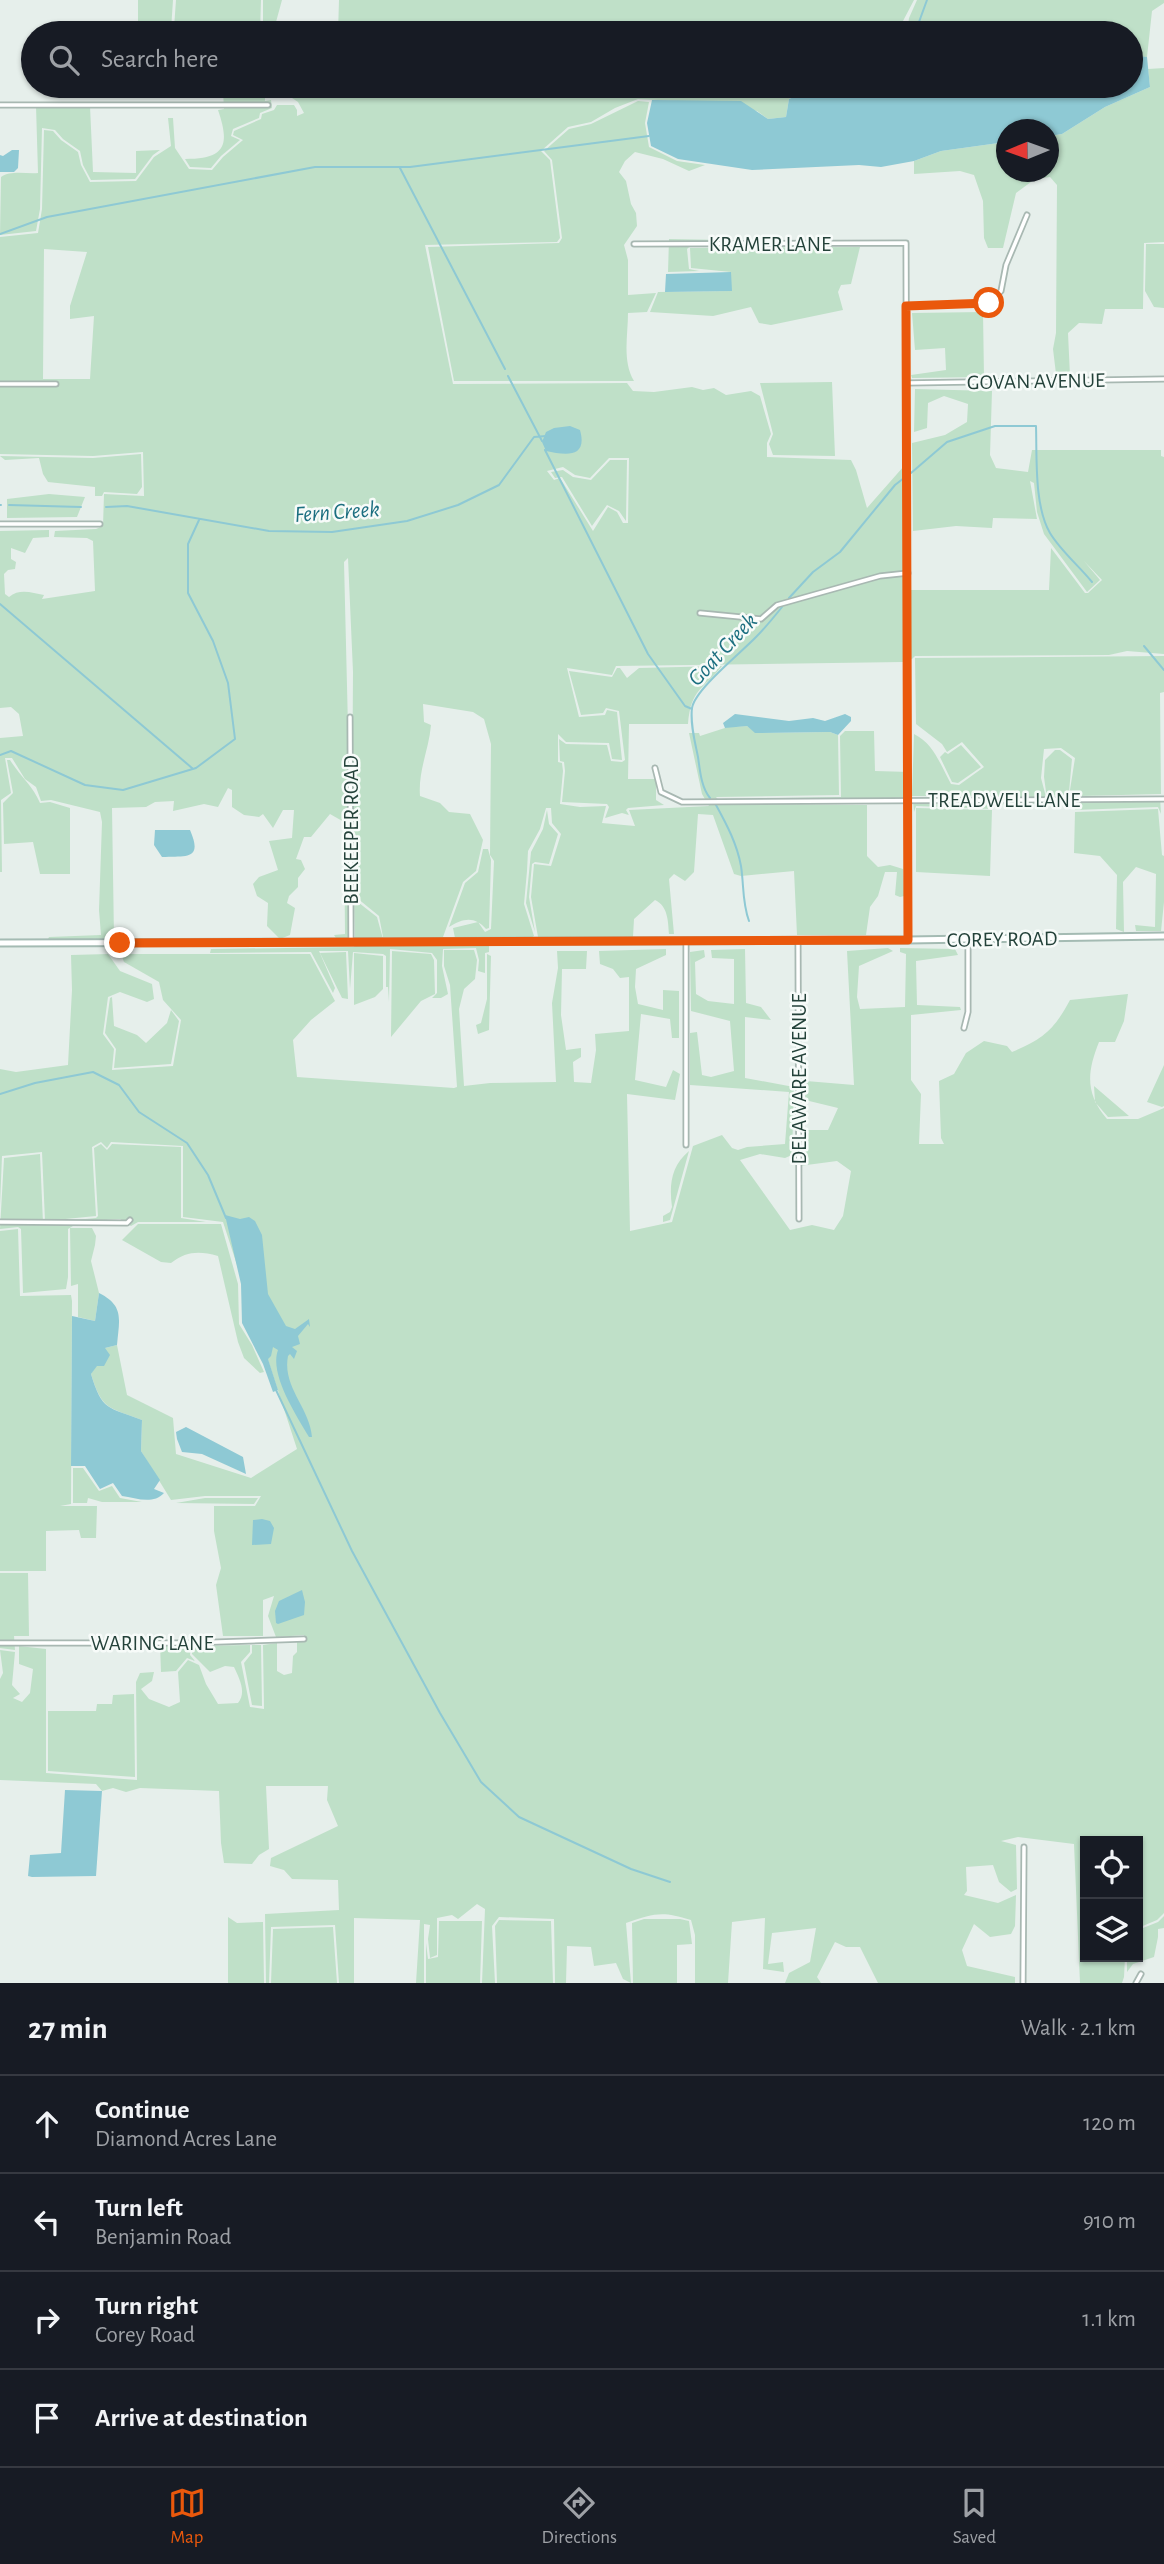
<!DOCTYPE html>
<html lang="en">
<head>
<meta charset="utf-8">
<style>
	:root { --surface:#171b24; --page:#242831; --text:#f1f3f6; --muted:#9ea1a6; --line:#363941; --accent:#ea580c }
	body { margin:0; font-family:"Alegreya Sans",sans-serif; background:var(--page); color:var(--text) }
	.controls { position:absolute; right:21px; bottom:21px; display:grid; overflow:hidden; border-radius:0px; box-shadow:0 2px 5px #0004 }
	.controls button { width:63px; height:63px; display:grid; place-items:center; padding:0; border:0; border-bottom:2px solid var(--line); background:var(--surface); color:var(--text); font:35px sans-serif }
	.compass { position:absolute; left:996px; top:119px; width:63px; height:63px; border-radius:50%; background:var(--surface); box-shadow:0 2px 5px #0004; rotate:269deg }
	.stop { position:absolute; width:21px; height:21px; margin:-16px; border:5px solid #ea580c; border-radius:50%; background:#fff }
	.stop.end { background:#ea580c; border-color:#fff; box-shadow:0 2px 7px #0008 }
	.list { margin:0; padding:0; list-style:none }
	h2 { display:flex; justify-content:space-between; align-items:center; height:91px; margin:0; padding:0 28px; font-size:30px }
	h2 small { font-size:23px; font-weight:400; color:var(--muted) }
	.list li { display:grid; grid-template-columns:46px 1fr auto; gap:21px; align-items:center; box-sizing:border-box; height:98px; padding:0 28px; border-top:2px solid var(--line) }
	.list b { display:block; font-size:26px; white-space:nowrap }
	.list p { margin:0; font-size:23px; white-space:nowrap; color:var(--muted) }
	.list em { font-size:23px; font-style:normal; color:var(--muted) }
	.icon { flex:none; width:38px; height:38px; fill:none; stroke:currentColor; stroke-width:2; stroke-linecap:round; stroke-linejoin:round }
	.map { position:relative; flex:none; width:1164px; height:1983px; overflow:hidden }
	.search { position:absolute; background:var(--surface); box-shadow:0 2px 5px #0004; left:21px; right:21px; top:21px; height:77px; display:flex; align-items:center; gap:18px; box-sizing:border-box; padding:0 24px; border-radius:38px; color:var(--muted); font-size:26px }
	.sheet { height:483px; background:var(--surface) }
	nav { display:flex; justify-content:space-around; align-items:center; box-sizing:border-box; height:98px; border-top:2px solid var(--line); background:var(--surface); font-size:19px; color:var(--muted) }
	nav a { display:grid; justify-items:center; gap:4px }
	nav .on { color:var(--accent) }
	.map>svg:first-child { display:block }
</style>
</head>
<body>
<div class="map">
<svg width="1164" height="1983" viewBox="0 0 1164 1983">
	<rect width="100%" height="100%" fill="#e6efeb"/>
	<path fill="#bfe0c8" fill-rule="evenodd" d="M138,0H173L171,30L138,28Z
		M176,0H261L260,33H184V29L174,28Z
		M263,0H282L273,33H263Z
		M339,0H914L903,21L901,33H338Z
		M917,0H1164V3L1152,11L1147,57L1131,56V33H907L909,18Z
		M1164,68V242L1144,243L1143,309H1105L1102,324L1079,323L1068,333L1070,376L1056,374L1053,349L1056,333L1057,185L1050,177L1035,179L1016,193L1003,248H988L984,238L983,201L974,175L960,171L914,174V161L941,151L1006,142V172H1048L1049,136L1062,134L1105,107L1150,87L1148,69Z
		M183,86H265V101L271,100L272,108L260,113L259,118L233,129L231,136L240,140L221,156L211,168L190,167L185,159C226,159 230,145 218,110L224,109L223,91L183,92Z
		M335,86H819L789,99L786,117L768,119L757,111L698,102L638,99L615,108L591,122L568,127L541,151L550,160L560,238L557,242L425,245L453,384L627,383L633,391L654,392L692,387L703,390L714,388L726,395L751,391L760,396L771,434L767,443V457L851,460L856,470L867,508L904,466L903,662L616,666L612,675L567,668L579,717L605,715L607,710L617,712L622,760L612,759L609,743L566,742L558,734V762L562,763L563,771L560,804L580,807L606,806L602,823L635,826L629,810L709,806L702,794L689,733H699L700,736L728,727L747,726L756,733L830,732L838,735L839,795L716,797L722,804L867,805V856L878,867L890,865L903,869L904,896L900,897L895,895L897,872H885L878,896L870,907L866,935H797L794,871L741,876L734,874L713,815L698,814L694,872L685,881L674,874L669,879L674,934H669C668,921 668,906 655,900L634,919L633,937L624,939L538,937L531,897L534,864L551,866L561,834L552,823L551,808H546L540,829L528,851L527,871L524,904L534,936L531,938H455L453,928L478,922L485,932L491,929L494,861L490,855L491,744L484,719L473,712L423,704L424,722L431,725C429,749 418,771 420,796L440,803L449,812L470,814L483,840L476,871L463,882L443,937H383L379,916L357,898L352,825L353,672L348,558L344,562L349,768V938H336L334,935L345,934L344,822L330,814L311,837H304L296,859L301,860L305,869L298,878V887L289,896L287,903L295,908L290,935L280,939L267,926L268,903L257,896L253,884L259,877L278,870L269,841L292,838L294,810H283L273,828L263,814L259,817L244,815L232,807V790L228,788L218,807L204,804L173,811L174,801L155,802L146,807L112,808L114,938L47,941L49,937L101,935L99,910L102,822L100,812L51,800L41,801L36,787L25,779L12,758H5L11,793L1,800L2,872H0V738L23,736L19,714L11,707L0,708V531L49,530V537L33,538L25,553L11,548V559L16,562L15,569L8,570L4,574L5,594L9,597C20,588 32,593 44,595L42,599L95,591L93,541L87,538L54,537L55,531L96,529L103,526L104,494L144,496L143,452L93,456L0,454V237L38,233L42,209L44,130L53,131L61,140L78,152L81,165L90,182L136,181L154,157L171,146L168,118H173L175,148L189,169L212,170L223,157L243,140L233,135L234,131L261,119L262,114L274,110L277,105H294L297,110V116L304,113L298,102L286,94L335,92ZM44,249L87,252L70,306V319L94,316L90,379H43ZM609,458H629L628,523H623L617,512L608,507L593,531L560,478L554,480L547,471L563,467L575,475L590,478Z
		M638,101L649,102L645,123L649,147L677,161L705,165L689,171L663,159L635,152L625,161L619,172L626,181L631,204L636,213L637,226L624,245L628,260V295L656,293L647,312L628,313C628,335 622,361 634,381H454L428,247L559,243L562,238L552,160L544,151L569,129L591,124Z
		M36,106H90L93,172L136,173V151L160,150L153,155L135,179L91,180L83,165L80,151L63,139L55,130L42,128L40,209L36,231L0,235L1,177C11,170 26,174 38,173Z
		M669,239L842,242V245L690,246L687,249L689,269L699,271L668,272Z
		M1146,244H1164V308L1154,307L1145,291Z
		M860,247L851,284L841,285L838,292L843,310L771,325L759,323L751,307L713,316L650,312L658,292L731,291V272L691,268L690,248Z
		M983,312L984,377L912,378L911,375L946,370L945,348L915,350L912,313Z
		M832,382L835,456L773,455L769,444L773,434L760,383Z
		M915,389L992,391L990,455L996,468L1028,472L1032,450H1161V456L1164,457V654L1127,651L1109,655L915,656L912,659H905L906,479L910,474L911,526L908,527L911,590H1049L1051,548L1085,593H1088L1102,580L1084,561L1100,580L1087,592L1044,534L1037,512L1034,483L1030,481L1037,519L993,518L992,528L956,526L913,531L912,443L945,435L967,422L968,404L944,396L928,403L927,428L914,432Z
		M141,454L142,487L137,494L104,492L102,496H95V487L48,482L43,474L39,458L5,460L0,456L93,458Z
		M610,460H627L626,521L619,511L607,505L592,526L562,477L555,478L551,472L563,470L573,477L591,480Z
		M49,494L85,497L77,517L7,518V499Z
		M1164,656V692L1160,693L1161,794L1081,796L1070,790L1075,758L1061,748L1044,749L1041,778L1046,797L912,796L914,734C934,744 940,764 951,784L959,785L984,767L962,742L947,752L942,744L916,724L915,658Z
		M722,666C703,690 691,688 688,724H629L628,779H656V800L664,805L628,808L626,810L629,815L622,813L605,818L609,807L607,804L562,802L565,771L564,762L560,761L559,739L566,744L607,745L611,761L622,762L625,760L619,711L606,708L603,713L581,715L569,671L612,677L617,668H620L627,678L639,668Z
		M845,731H874L875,771L910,772V796L913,799H1047L1044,777L1045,760L1055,750H1060L1072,759L1069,792L1081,798L1160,796L1161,814L1158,807L1075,810V802L994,805L993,809L916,806L914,812L913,801L722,802L720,799L841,797L840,736Z
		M961,745L981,767L958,783L952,782L940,757L945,752L948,754Z
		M7,760H10C20,776 33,786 40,803L50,802L70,808V874H40L33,842L4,844L3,803L13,793Z
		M916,808L992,810L990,876L916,872Z
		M1158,809L1162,855L1164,856V902L1161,931H1136L1135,925L1155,927L1156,874L1136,867L1123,882L1124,932L1116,929L1117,875L1100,856L1074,853L1075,812Z
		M547,810L549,824L558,834L549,864L535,862L532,864L529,897L535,932L526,903L531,852L543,829Z
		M483,849H488L491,860L489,928L486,929C475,916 463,918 449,927L465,883L478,872Z
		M354,899L377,917L383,939L355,940Z
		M489,944V952L485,953V973L478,971L479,960L476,948L443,949L442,966L448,994L441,998H432L437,993V960L432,953L390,949L389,1002L388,987H386V956L383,954L353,952L350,989L348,951H319L335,988L333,993L311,952L210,953L211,949L354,947L355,945Z
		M888,948L893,951L859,966L857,997L860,1009L905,1007L906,954L900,952V948L955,949L958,955L916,961L917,1005L960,1007L961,1010L911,1015V1080L921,1094L919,1144H944L941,1138L939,1081L954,1074L966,1053L984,1041L1007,1046L1012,1052C1043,1039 1054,1030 1070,1000L1128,994L1124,1021L1115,1042H1099C1087,1072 1085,1093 1107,1119H1138L1164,1108V1913L1157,1920L1138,1928V1841H1085V1957H1125L1124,1977L1122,1983H1080L1074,1844L1018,1837L1001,1841L1016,1845L1017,1889L1011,1892L999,1882L993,1865L966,1867L967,1891L964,1895L998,1903L1016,1895L1015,1926L1011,1934L990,1937L974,1924L962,1950L967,1966L1015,1977V1983H878L860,1947H846L835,1942L817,1977L821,1983H785L789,1973L810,1962L816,1928L772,1933L768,1964L783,1962L784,1972L763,1969L765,1918L732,1922L728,1983H695V1935L691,1920C662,1911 655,1913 626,1923L631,1983L623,1979L616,1963L594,1966L591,1947L567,1946L566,1983H555L554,1919L499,1917L492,1926L495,1983H482L485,1909L477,1904L458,1919L452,1915L437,1918V1955L430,1958L428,1939L430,1925L424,1924V1983H416L420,1920L354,1918V1983H339L335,1925L271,1927L269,1983H266L265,1914L339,1910L338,1880L292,1879L284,1870L270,1866L271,1858L338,1826L327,1800L328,1786H266L269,1849L259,1855L252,1864L224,1863L221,1843L219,1791L140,1788L126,1792L113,1788L102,1791L96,1784L0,1780V1679L3,1673L0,1650L15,1652L12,1685L20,1694L13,1698L22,1702L30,1693L33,1669L19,1664V1646L46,1649V1773L137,1780L136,1682L140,1673L154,1672L152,1681L141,1689L149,1699L169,1707L180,1702L178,1672L188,1660L199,1665L206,1684L218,1704L238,1703C247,1692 239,1678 234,1667L225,1666L210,1672L192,1654V1646L250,1645V1652L241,1662L250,1707L264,1709L263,1645L277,1643V1671L284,1675L292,1673L293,1656L297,1652V1642L306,1641L304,1635L276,1637L268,1616L274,1596L263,1600V1636H223L216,1585L221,1568L214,1531V1506H255L261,1496H205L171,1500L141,1451L142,1420C108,1407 102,1410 91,1374L105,1348L117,1345L127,1395L173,1418L176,1454L251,1478L297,1449L223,1222L183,1217V1146L111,1142L107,1148L101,1142L92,1147L96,1216L45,1221L42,1152L2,1156L0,1205V1069L16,1072L68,1065L72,990L71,955L108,954L120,971L152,984L154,999L147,1002L120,992L108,997L103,1034L114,1049L112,1070L173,1066L181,1020L163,1000L159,982L124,962L121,954H310L335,1001L311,1020L293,1040L297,1077L454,1088L457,1087L450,985L444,966V950H474L477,960L475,979L464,989L459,1009L464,1086L490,1083L556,1082L552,1003L558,968L557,951H587L586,969H562L561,1015L566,1050L581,1048V1057L573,1062L574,1082L591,1083L596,1050L595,1034L629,1031V977L620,978L613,969L600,964L599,951L666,949V955L636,969L635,987L638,1004L663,1010V990L679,991V1038H672L670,1019L641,1014L635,1080L666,1087L673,1070L680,1074L675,1100L627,1094L630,1231L672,1222L693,1146L722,1135L732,1148L738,1150L747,1147L785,1144L789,1092L690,1085V1033L697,1032L702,1075L711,1077L734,1071L730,1021L691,1011L690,952L704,950L705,957L695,962L696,994L708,1001L734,1004V959L712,958L711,950L745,949L746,1003L761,1007L771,1020L745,1017V1078L794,1087L792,1155L785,1158L760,1154L740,1160L790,1230L812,1225L834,1230L843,1216L851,1171L837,1161L799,1166L803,1130H828L838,1108L805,1100L806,1081L854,1085L847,951Z
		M392,951L431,954L434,960L435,994L421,1001L391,1037Z
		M346,952L348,999L342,998L320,953Z
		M354,953L383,956V989L375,997L354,1005Z
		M487,954L491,956L489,1030L478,1034L476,1025L481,1023L487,999Z
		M112,997L114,1026L137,1035L146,1043L167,1023L171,1010L179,1021L171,1064L114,1068L116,1049L105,1033L110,998Z
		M1164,1065V1106L1162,1107L1147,1102Z
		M1094,1086L1129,1116L1108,1117L1095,1102Z
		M101,1144L107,1150L112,1144L181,1147V1218L206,1222H138L131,1226L120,1219L73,1222V1226L68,1229V1277L66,1289L23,1293L21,1229L18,1227L0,1229L4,1158L40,1154L43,1223L96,1218L98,1216L94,1148Z
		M689,1151L670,1220L663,1222V1216L670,1212L672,1207C669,1185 671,1166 689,1151Z
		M138,1224H221L238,1284L239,1324L252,1345L264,1372L260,1373L244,1358L238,1342L218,1256C199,1251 187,1251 171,1263L161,1262L122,1240Z
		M70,1228H92L96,1236L95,1245L91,1261L99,1293L95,1321L78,1317V1284L71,1286Z
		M18,1229L20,1296L71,1295L72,1301L71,1504L60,1506H97L96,1538H81L79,1530L46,1531V1571H0V1231Z
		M73,1468H83L99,1491L112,1486L120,1498L142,1502H102L88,1498L87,1503H73Z
		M205,1498H258L254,1504L176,1503Z
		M0,1573H28L29,1636H14L15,1650L0,1648Z
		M160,1644L191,1645L190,1655L195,1661L187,1658L176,1671L161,1672Z
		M252,1645H261L262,1706L252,1705L244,1663L252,1653Z
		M134,1694L135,1777L48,1771V1711H96L97,1704H112L113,1695Z
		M1164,1916V1928L1158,1929V1937L1154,1957L1133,1964L1127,1972V1957H1138V1930L1158,1922Z
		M228,1917L237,1923L263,1922L264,1983H228Z
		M644,1919H680L689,1921L692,1944L677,1945V1983H633L632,1923Z
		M499,1920L551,1921L553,1983H497L495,1926Z
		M439,1921H482L480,1983H426V1943L428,1959L438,1957Z
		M333,1927L337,1983H271L273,1929Z"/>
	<path fill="#8ec9d4" d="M1131,55L1147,57L1150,87L1105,107L1062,134L1049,136L1048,130H1006V142L941,151L914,161L881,167L859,165L752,170L678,159L651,146L647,123L652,100L741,101L768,119L786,117L789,99L819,86H913L924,95L955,86H1131Z
		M12,150H19L18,168L14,172H0V155L3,156Z
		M731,272L732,291L665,292L666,274Z
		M570,426L580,430C588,459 565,455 546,451L542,442L546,432L554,428Z
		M735,714L789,721L813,718L825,721L845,714L851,717V721L838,735L830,732L755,733L747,726L725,728L723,723Z
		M155,830H190C203,860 187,856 162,857L154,845Z
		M225,1215L240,1219L249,1217L255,1221L262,1235L268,1294L286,1326L295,1329L309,1319L310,1327L308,1324L298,1336L300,1344L292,1347L297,1351L294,1359L290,1354L288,1356C282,1387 310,1408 312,1437H309C296,1415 269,1374 278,1350L273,1347L271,1356L268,1359L278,1390L273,1392L263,1364L242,1323L241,1284Z
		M99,1293C125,1306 119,1320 117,1345L105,1348L110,1355L104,1366H97L91,1374C102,1411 108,1407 142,1420L141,1451L160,1480L154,1489L164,1493C153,1505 136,1498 122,1496L113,1483L100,1489L85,1466H71L72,1316L95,1321Z
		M186,1427L243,1457L246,1474L202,1454L182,1452L177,1439L176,1432Z
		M262,1519L270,1521L274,1528L271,1544L252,1545L253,1520Z
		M302,1590L305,1602L304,1615L278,1624L276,1623L275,1611L279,1601Z
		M65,1790L102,1791L96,1876L32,1877L28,1876L30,1855L61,1853Z"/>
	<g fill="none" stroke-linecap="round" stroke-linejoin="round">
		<path stroke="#8ec9d4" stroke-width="2" d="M915,33L927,0
			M400,168L505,369
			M0,234L47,217L315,167H410L649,136
			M508,376L542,441
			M545,450L648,654L685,706L692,709
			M911,473L947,442L995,426H1036C1037,456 1034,506 1050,533C1060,550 1079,566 1092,582
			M0,505H1
			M9,505L81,507
			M106,507L127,506L269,531L332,532L407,521L458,505L499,485L534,437L546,436
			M789,598L813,572L840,552L895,485L904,478
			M0,604L192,768
			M1144,646L1164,670
			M0,755L11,751L85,785L123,790L196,768L235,739L228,683L213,641L188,593V544L199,520
			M710,798C701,787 700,770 698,757C695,742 690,724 692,708C695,689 742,652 757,636C766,627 774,617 782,607
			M716,805C727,825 737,844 741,866C744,885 742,902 749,921
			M0,1094L35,1083L93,1072L119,1085L139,1112L187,1143L208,1175L226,1218
			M276,1390L352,1551L440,1713L481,1782L519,1817L631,1869L670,1882"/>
		<g stroke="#a8b8b2" stroke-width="7">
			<path id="street" d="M0,105H268
				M634,244L906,243L908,940
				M906,306L990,303L1001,291L1006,265L1027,215
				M907,383L1164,379
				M0,384H56
				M0,524H100
				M700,613L761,619L777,605L880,576L908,573
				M350,717L351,942
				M655,768L661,792L682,802L1164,799
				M798,940L799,1219
				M686,941V1145
				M964,1028L968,1012V939
				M0,1222L127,1223L130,1220
				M0,1643H188L304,1639
				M1023,1983L1024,1847
				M1136,1983L1141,1974"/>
		</g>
		<g stroke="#a4bbb3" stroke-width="9">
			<path id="secondary" d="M0,943L908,940L1164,936"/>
		</g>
		<use href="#street" stroke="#fff" stroke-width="3.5"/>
		<use href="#secondary" stroke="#fff" stroke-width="5"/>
	</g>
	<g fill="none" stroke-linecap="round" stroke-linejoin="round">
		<path stroke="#ea580c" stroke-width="9" d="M120,943L908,940L906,306L989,303"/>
	</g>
	<g text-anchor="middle" stroke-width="5" stroke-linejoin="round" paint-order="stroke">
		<g font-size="21" fill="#24423a" stroke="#f7fbf9">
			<text x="770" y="251">KRAMER LANE</text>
			<text transform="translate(1036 381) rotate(-1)" y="7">GOVAN AVENUE</text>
			<text x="1004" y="807">TREADWELL LANE</text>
			<text transform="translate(351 830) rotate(-90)" y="7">BEEKEEPER ROAD</text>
			<text transform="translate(1002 939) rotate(-1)" y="7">COREY ROAD</text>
			<text transform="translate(799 1079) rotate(-90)" y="7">DELAWARE AVENUE</text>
			<text x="152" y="1650">WARING LANE</text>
		</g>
		<g font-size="23" font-style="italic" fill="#1c6f80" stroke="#f7fbf9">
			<text transform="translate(337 511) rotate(-4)" y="8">Fern Creek</text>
			<text transform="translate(722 649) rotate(-47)" y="8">Goat Creek</text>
		</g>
	</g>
</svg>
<div class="controls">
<button><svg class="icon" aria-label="locate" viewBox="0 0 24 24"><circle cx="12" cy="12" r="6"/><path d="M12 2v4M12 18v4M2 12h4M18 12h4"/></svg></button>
<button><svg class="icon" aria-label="layers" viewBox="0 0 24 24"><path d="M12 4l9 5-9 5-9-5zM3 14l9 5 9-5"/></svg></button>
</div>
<svg class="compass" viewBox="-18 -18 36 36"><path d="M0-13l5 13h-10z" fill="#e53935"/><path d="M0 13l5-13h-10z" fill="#9ea1a6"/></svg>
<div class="stop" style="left:989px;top:303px"></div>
<div class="stop end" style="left:120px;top:943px"></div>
<div class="search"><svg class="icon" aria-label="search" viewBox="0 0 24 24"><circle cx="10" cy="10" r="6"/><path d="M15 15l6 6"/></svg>Search here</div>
</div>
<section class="sheet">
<h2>27 min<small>Walk · 2.1 km</small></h2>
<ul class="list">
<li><svg class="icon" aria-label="ahead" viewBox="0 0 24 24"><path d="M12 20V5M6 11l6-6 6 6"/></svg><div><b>Continue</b><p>Diamond Acres Lane</p></div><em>120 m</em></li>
<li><svg class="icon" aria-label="left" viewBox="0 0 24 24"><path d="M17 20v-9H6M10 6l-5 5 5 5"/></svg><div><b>Turn left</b><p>Benjamin Road</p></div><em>910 m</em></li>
<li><svg class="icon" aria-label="right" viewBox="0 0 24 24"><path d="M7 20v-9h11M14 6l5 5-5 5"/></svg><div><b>Turn right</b><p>Corey Road</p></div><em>1.1 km</em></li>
<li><svg class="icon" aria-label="arrive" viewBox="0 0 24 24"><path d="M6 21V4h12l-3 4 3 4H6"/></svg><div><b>Arrive at destination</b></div></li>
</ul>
</section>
<nav>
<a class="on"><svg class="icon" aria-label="map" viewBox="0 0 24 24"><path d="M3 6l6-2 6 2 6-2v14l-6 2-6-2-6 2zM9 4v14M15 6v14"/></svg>Map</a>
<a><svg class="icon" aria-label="directions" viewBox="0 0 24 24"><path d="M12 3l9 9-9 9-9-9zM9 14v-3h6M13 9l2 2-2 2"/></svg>Directions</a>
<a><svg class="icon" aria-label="saved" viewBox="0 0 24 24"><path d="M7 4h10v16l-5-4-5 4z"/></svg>Saved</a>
</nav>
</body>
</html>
